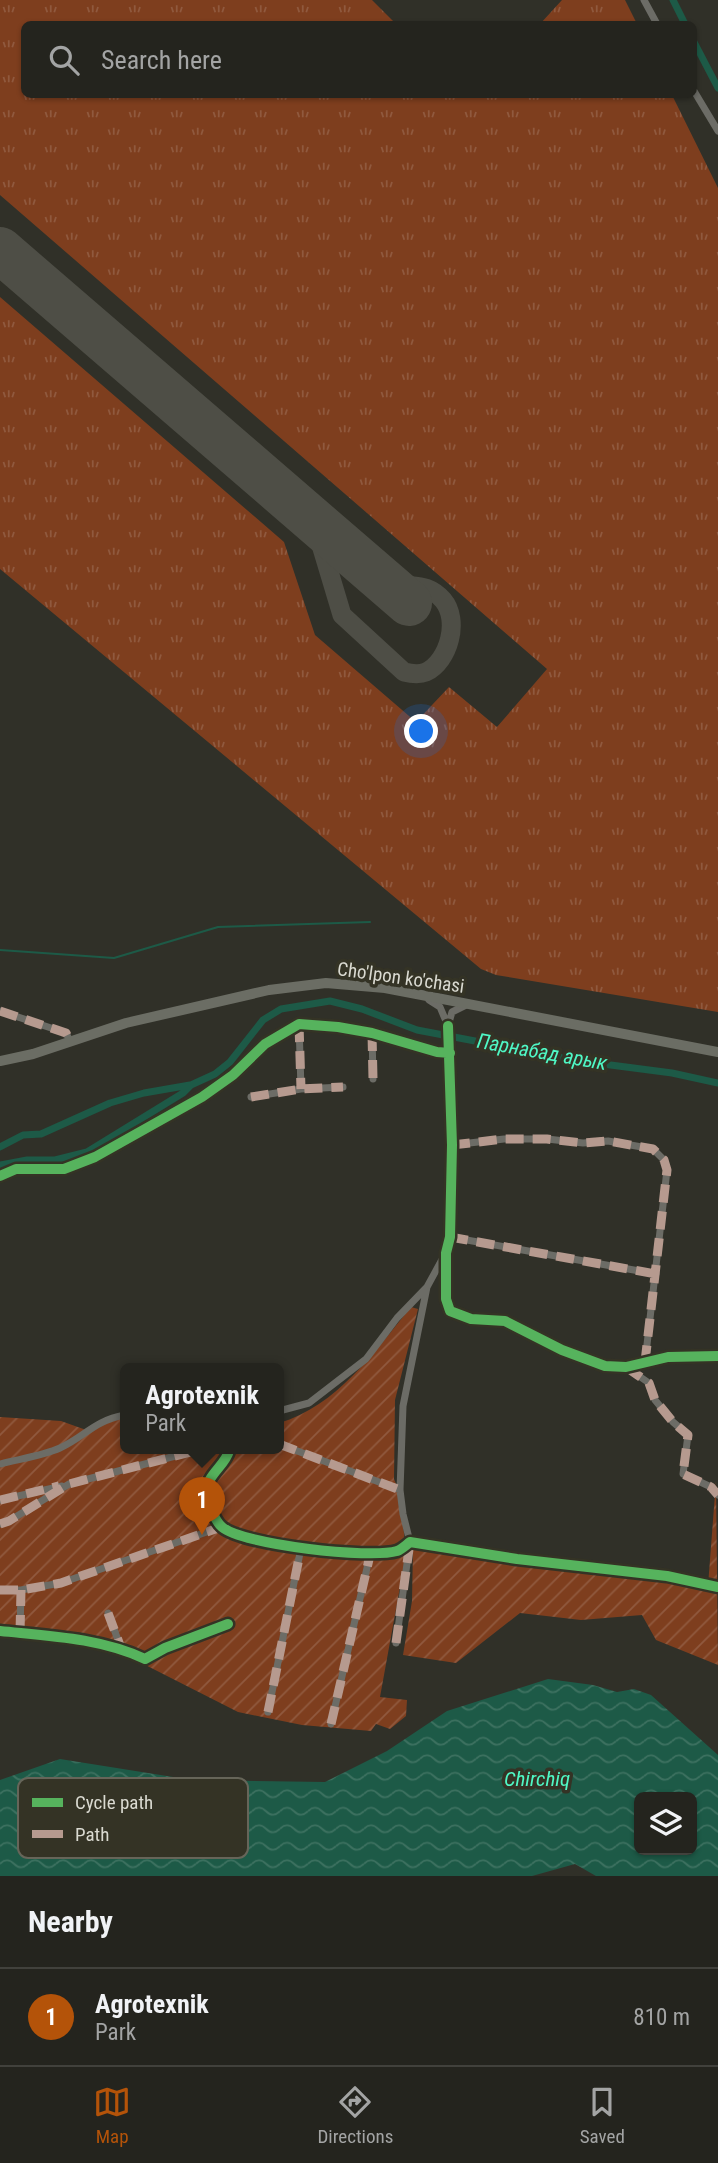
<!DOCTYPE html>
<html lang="en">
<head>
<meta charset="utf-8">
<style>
	:root { --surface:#24241e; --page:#30302b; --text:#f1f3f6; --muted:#a3a4a4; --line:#41413c; --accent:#b45309 }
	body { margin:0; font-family:"Roboto Condensed",sans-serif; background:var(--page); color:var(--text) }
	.controls { position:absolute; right:21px; bottom:21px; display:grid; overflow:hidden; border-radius:10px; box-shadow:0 2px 5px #0004 }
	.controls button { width:63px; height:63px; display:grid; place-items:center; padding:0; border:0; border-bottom:2px solid var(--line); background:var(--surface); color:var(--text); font:35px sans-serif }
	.you { position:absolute; left:422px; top:732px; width:24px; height:24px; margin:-18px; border:5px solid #fff; border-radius:50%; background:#1a73e8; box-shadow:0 0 0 10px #1a73e833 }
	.badge { display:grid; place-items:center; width:46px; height:46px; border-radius:50%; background:var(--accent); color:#fff; font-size:23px; font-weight:700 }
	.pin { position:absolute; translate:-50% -58px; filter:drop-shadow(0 2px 4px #0008) }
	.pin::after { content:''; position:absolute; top:37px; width:24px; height:21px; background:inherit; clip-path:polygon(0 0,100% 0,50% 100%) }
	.popup { position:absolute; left:120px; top:1363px; width:164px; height:91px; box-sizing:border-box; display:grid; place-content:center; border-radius:10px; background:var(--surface); filter:drop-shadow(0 2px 5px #0005); font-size:23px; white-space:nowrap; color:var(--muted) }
	.popup b { font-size:26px; color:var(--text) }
	.popup::after { content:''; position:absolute; left:50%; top:100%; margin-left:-14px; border:14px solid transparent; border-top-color:var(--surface) }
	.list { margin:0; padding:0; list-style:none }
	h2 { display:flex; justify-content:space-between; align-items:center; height:91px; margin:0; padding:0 28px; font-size:30px }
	h2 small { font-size:23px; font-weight:400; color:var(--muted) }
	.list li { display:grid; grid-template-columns:46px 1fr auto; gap:21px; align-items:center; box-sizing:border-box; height:98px; padding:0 28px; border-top:2px solid var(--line) }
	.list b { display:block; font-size:26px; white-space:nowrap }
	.list p { margin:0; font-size:23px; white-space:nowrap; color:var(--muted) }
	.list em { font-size:23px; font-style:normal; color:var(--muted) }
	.icon { flex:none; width:38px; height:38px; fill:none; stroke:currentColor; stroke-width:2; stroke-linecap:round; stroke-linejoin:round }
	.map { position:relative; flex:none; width:718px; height:1876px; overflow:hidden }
	.search { position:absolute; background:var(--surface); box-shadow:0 2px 5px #0004; left:21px; right:21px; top:21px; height:77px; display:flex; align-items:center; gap:18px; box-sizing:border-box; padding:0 24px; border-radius:10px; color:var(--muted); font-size:26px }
	.sheet { height:189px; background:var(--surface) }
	nav { display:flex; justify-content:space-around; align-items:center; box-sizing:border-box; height:98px; border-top:2px solid var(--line); background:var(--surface); font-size:19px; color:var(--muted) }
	nav a { display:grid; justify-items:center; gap:4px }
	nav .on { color:var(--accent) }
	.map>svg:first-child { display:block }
</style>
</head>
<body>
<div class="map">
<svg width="718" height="1876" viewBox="0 0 718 1876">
	<defs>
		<pattern id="grass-tufts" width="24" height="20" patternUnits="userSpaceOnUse" patternTransform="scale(1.75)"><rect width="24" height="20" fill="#7e3e1e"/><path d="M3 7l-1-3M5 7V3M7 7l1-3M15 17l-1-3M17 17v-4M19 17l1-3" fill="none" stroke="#90593e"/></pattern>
		<pattern id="garden-furrows" width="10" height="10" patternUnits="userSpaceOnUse" patternTransform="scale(1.75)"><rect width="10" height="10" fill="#7e3e1e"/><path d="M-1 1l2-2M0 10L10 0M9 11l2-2" fill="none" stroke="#90593e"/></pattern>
		<pattern id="water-waves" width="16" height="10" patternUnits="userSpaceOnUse" patternTransform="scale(1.75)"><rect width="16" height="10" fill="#1d5a47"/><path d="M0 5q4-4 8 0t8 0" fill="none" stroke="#3d7160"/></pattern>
	</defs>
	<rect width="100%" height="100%" fill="#303028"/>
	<path fill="url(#grass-tufts)" d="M0,0H372L396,24H24V94L672,95L718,188V1012L496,975L481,969L0,569V297L284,542L315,635L416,722L449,687L497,727L547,669L0,195Z
		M562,0H625L637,24H540Z"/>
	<path fill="url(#garden-furrows)" d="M411,1307L418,1309L395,1400L394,1479L400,1493L406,1554L380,1697L407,1700L406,1716L390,1729L376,1724L371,1731L302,1725L238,1712L104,1644L0,1637V1417L61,1421L89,1431L113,1420L125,1418V1449H279V1423C337,1406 374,1352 411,1307Z
		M716,1481L718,1665L656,1640L642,1615L581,1620L520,1613L456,1663L403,1655L412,1601L413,1547L708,1586Z"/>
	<path fill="url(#water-waves)" fill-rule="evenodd" d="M548,1679L593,1685L617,1692L634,1689L651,1695L718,1755V1876H596L575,1864L532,1876H0V1780L60,1759L192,1780L325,1782L387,1751L447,1711ZM639,1797H692V1850H639Z"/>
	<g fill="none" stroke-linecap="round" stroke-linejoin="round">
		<path stroke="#1d5a47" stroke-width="2" d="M0,950L114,958L218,927L370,922"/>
		<path stroke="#1d5a47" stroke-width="7" d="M673,0L685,24
			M694,42L718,88
			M0,1147L23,1135L41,1134L110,1103L144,1093L190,1085
			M0,1165L27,1160H55L87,1152L183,1093L191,1085L215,1074L230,1062L263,1020L281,1009L330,1001L362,1009L417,1030L580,1061L672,1073L718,1083"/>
		<path stroke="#4e4e46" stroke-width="19" d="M307,515L318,535L342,615L404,672C412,674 419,675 426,672C449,661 460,620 443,600C429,584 416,587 398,584C391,582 384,579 377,576"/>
		<path stroke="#4e4e46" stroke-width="46" d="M0,250L409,603"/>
		<path stroke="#6c6c66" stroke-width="7" d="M644,0L657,24
			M694,91L718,131
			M429,1000L440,1007L448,1026L452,1012L466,1005
			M0,1011L66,1033L70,1041
			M299,1024L301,1089
			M448,1026L452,1145L450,1237L446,1253V1299L450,1311L471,1319L505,1321L562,1350L605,1366L626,1367L668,1357L718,1356
			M372,1033L373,1079
			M251,1097L301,1089L343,1087
			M452,1145L504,1139H547L583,1143L608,1141L653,1149L664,1160L667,1170L645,1362
			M0,1176L16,1169H64L95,1157L202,1097L233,1075L265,1044L299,1024L338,1027L372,1033L437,1052L450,1053
			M450,1237L656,1274
			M626,1367L649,1383L655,1400L673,1422L688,1435L683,1474L711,1487L718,1495
			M279,1411L309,1403L366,1359L397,1318L426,1288
			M279,1444L400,1490
			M227,1449L229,1451C225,1466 205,1476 207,1493C207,1502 215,1521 222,1527C243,1545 370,1559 397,1551C402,1549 406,1545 410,1542L517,1559L667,1576L718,1587
			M0,1464C19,1459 42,1456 60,1448C86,1436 93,1421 125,1415
			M0,1500L62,1486
			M0,1524L9,1521L69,1484L202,1449
			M0,1590H21L61,1583L221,1527
			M108,1613L121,1648
			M0,1631C49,1636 100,1638 145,1659L165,1648L228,1624
			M20,1633L21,1590
			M396,1643L410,1542L403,1514L400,1490L403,1406L427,1287L445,1254
			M268,1712L301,1548
			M331,1724L370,1555"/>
		<path stroke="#6b6d64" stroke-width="10" d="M0,1061L33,1054L126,1023L269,990L326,983L385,988L718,1052"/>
		<path stroke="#b69a8f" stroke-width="9" stroke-dasharray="18 9" stroke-linecap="butt" d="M0,1011L66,1033L70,1041
			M299,1024L301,1089
			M372,1033L373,1079
			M251,1097L301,1089L343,1087
			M452,1145L504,1139H547L583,1143L608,1141L653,1149L664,1160L667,1170L645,1362
			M450,1237L656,1274
			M626,1367L649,1383L655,1400L673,1422L688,1435L683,1474L711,1487L718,1495
			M279,1444L400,1490
			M0,1500L59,1486
			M0,1524L9,1521L69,1484L202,1449
			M0,1590H21L61,1583L221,1527
			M108,1613L121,1648
			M20,1633L21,1590
			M396,1643L410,1542
			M268,1712L301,1548
			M331,1724L370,1555"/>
		<g stroke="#343325" stroke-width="15">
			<path id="cycleway" d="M448,1026L452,1145L450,1237L446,1253V1299L450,1311L471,1319L505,1321L562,1350L605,1366L626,1367L668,1357L718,1356
				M0,1176L16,1169H64L95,1157L202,1097L233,1075L265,1044L299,1024L338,1027L372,1033L437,1052L450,1053
				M227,1449L229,1451C225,1466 205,1476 207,1493C207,1502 215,1521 222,1527C243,1545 370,1559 397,1551C402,1549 406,1545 410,1542L517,1559L667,1576L718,1587
				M0,1631C49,1636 100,1638 145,1659L165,1648L228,1624"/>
		</g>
		<use href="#cycleway" stroke="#56b35d" stroke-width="10"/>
	</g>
	<g text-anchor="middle" stroke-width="7" stroke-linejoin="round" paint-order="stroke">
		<g font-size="19" fill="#dadad1" stroke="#343325">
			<text transform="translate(401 977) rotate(8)" y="7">Cho'lpon ko'chasi</text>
		</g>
		<g font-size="21" font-style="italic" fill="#4ff8c5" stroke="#343325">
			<text transform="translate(542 1052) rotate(10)" y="7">Парнабад арык</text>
			<text x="537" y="1786">Chirchiq</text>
		</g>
	</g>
	<rect x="18" y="1778" width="230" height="80" rx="10" fill="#343325" stroke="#666559" stroke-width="2"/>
	<rect x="32" y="1798" width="31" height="9" fill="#56b35d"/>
	<rect x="32" y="1830" width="31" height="8" fill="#b69a8f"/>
	<g font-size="19" fill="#dadad1">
		<text x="75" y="1809">Cycle path</text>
		<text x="75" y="1841">Path</text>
	</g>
</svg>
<div class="controls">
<button><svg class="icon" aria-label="layers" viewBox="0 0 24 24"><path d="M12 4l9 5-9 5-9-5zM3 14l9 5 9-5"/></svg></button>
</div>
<div class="you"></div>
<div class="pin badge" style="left:202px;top:1535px">1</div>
<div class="popup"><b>Agrotexnik</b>Park</div>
<div class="search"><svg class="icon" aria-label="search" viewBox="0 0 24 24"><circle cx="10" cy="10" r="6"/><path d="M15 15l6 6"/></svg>Search here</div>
</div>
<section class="sheet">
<h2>Nearby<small></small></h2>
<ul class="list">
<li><span class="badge">1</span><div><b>Agrotexnik</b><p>Park</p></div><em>810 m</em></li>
</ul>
</section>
<nav>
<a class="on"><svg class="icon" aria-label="map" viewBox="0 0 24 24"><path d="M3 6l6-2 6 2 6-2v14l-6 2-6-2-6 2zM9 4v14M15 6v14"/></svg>Map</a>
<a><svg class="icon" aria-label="directions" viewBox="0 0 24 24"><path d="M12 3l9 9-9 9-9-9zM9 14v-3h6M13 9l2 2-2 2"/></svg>Directions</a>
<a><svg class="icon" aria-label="saved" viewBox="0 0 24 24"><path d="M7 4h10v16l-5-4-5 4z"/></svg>Saved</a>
</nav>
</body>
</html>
